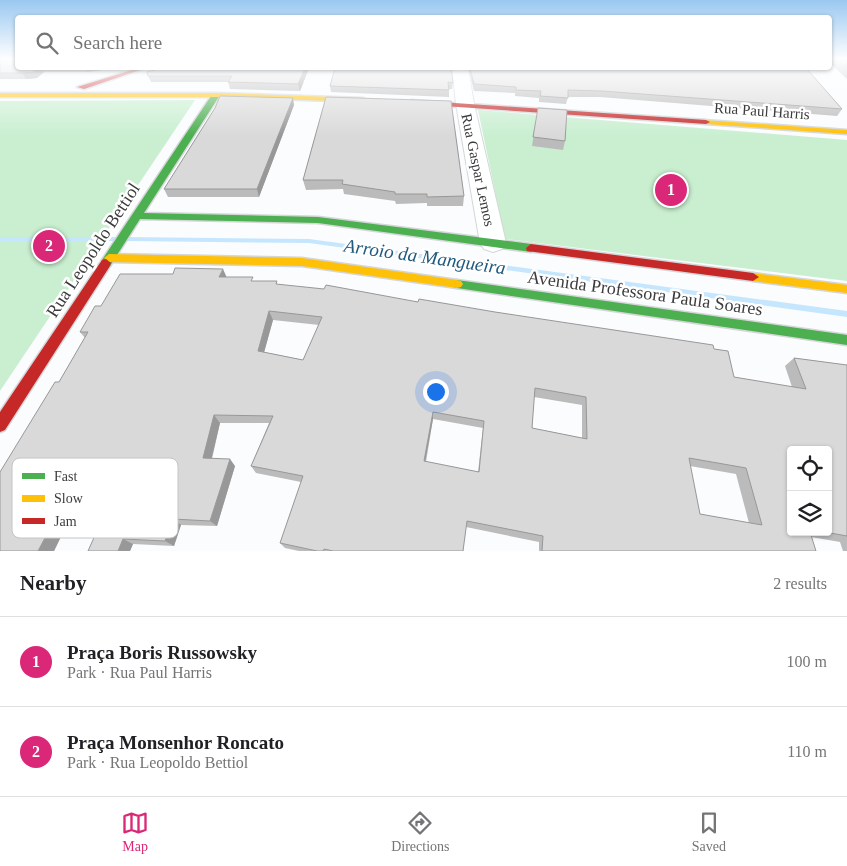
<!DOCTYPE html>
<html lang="en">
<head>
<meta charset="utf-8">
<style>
	:root { --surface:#fff; --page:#f6f6f6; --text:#202124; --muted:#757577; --line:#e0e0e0; --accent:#db2777 }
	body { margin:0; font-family:"Times New Roman",serif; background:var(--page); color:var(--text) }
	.controls { position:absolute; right:15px; bottom:15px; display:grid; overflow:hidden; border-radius:5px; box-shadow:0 1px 4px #0004 }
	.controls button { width:45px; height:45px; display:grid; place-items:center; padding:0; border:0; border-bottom:1px solid var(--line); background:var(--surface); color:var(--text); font:25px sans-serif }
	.you { position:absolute; left:435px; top:391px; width:18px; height:18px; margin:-12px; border:4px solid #fff; border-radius:50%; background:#1a73e8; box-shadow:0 0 0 8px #1a73e833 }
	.badge { display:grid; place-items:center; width:32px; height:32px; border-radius:50%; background:var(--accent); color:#fff; font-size:16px; font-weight:700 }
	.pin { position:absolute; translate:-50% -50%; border:2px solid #fff; box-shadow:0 1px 5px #0006 }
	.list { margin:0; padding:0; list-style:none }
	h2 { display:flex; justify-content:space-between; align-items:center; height:65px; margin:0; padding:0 20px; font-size:21px }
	h2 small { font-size:16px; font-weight:400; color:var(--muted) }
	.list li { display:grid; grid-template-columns:32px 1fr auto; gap:15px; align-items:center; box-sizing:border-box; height:90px; padding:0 20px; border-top:1px solid var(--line) }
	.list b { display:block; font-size:19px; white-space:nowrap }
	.list p { margin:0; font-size:16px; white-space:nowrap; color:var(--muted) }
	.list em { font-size:16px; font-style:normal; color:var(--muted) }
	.icon { flex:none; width:28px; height:28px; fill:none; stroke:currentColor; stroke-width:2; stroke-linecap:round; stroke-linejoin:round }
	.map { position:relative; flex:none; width:847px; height:551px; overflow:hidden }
	.search { position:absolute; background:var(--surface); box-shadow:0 1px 4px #0004; left:15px; right:15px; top:15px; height:55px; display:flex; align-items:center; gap:12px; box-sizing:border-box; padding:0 18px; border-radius:5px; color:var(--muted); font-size:19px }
	.sheet { height:245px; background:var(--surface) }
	nav { display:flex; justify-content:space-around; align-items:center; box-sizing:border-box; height:70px; border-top:1px solid var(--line); background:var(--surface); font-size:14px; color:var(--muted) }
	nav a { display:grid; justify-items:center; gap:2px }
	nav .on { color:var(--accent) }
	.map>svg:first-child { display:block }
</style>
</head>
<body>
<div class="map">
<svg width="847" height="551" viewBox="0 0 847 551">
	<rect width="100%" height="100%" fill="#fafcfe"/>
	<path fill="#c9efd0" d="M195,100L0,391V101Z
		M478,110L847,140V281L505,239Z"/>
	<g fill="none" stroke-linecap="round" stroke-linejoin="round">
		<path fill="#c6e6fe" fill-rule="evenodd" d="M0,237H115L118,239L115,241H0Z
			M125,237L309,239L847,311V317L309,243L127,241H125L124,239Z"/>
		<g stroke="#d5d6d8" stroke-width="2">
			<path id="street" d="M452,68H468L474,104L506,243L502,249L493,252L484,249L480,243L456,104Z"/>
		</g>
		<g stroke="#d5d6d8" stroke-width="3">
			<path id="fast" d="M213,93L220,95L144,213L318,217L531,244L536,248L531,252L318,223L140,219L110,266H102L101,263L102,260Z
				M457,280L847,335V345L457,288L453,287L451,284L453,281Z"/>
		</g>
		<g stroke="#d5d6d8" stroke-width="3">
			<path id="slow" d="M0,93H216L363,98L367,100L363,102L216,97H0Z
				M703,120L847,130V134L706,124L702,122Z
				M109,254L302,258L457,280L461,281L463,284L461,287L457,288L302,266L109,262L104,258Z
				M753,273L847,285V293L753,281L747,277Z"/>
		</g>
		<g stroke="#d5d6d8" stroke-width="3">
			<path id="jam" d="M138,68H146L84,89L77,87Z
				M411,100L706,120L710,122L706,124L414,104H411Z
				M531,244L753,273L759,277L753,281L527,251L526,248Z
				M106,259L111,263L110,266L5,430L0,432V412L102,260Z"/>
		</g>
		<use href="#street" fill="#feffff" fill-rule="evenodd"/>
		<use href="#fast" fill="#4caf50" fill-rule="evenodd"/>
		<use href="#slow" fill="#ffc107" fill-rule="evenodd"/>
		<use href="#jam" fill="#c62828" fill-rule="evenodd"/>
	</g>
	<path fill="#bbb" fill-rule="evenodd" d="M0,58L18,68H118L87,72H44L37,78L26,79H0Z
		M830,58H847V79L830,63Z
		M152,68H159L158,69L162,68H309L300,91L230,89L228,82H151L148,76L157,69H152Z
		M335,68L453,83L452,89H449V97L331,92L330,86Z
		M468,68H806L842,109L837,116L600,97H568L566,104L539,102V98L515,96V93L474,91Z
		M326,97L464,196L463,206H427V203L396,204L395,201L344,194L343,189L306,190L303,180Z
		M294,105L259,197H168L164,189Z
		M538,108L565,141L563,150L532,146Z
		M227,277L279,285L418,302L495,312L714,349L734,377L792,387L785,366L794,358L847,365V551H843L840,542L811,537L816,551H539V542L466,527L463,551H299L285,548L280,543L301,482L256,473L251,466L269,423H220L212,459L235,466L217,526L181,525L174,546L133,544L130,551H88L107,509L75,508L54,551L59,382L85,338L80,332L101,306ZM273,320L319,325L303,360L264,352ZM534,397L582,405V438L532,428ZM433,419L483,428L478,472L426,462ZM791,450L828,532H791ZM690,466L736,474L749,523L700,514Z"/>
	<path fill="#999899" d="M38,68H42L44,72L37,78L26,79L22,73Z
		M84,68H118L87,72Z
		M305,68H309L300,91L298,84Z
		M293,98L294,105L259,197L257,189Z
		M223,269L227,278L219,277Z
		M269,311L273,320L262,360L258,351Z
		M433,412V419L424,468V461Z
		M214,415L220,423L210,465L203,458Z
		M230,459L235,466L217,526L210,521Z
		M64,502L75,508L54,551H38Z
		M173,519L181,525L174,546L165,541Z
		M123,539L133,544L130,551H118Z"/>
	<path fill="#dad9da" stroke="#999899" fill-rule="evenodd" d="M0,58H18V68H38L33,72L22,73H0Z
		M837,58H847V67Z
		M162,68H305L298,84L228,82L232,76H148L147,72Z
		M335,68H451L453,83L448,82L449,90L330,86Z
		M470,68H806L842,109L602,91L568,90V98L540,96L541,91L516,90V87L474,84Z
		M220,96L293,98L257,189H164L215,108Z
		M326,97L451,101L464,196L427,197V194H395V192L342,184L343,180H303Z
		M538,108L567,110L565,141L533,137Z
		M175,268L223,269L219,277H253L251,281H277L276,284L324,289L326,285L418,302L419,299L495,312L713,345L714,349L728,351L734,377L806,389L794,358L847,365V536L825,532H828V450H791V532H810L816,551H542L543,536L467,521L463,551H333L324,549L323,551H317L280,543L303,476L251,466L273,416L214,415L203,458L230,459L210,521L173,519L165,541L123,539L118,551H88L109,504L64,502L38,551H0V472L55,382H59L88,332H80L95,306H101L120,274H173ZM269,311L322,317L303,360L258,351ZM535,388L586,397L587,439L532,428ZM433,412L484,421L479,472L424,461ZM689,458L746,468L762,525L700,514Z"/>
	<linearGradient id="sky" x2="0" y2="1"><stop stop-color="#9ac8f1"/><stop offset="0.43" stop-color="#fdfeff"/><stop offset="1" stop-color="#fdfeff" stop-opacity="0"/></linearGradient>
	<rect width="847" height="136" fill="url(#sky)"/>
	<g text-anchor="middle" stroke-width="5" stroke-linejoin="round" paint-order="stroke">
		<g font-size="15" fill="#3c3c3e" stroke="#fff">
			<text transform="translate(762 111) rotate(4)" y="5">Rua Paul Harris</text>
			<text transform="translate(478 170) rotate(78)" y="5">Rua Gaspar Lemos</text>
		</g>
		<g font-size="18" fill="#3c3c3e" stroke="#fff">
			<text transform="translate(93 250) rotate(-57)" y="6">Rua Leopoldo Bettiol</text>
			<text transform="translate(645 293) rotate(8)" y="6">Avenida Professora Paula Soares</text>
		</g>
		<g font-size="19" font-style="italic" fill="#1f597e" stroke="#fff">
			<text transform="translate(425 256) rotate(8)" y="7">Arroio da Mangueira</text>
		</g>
	</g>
	<rect x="12" y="458" width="166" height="80" rx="8" fill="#fff" stroke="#c4c4c5" stroke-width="1"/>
	<rect x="22" y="473" width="23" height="6" fill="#4caf50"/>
	<rect x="22" y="495" width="23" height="7" fill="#ffc107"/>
	<rect x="22" y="518" width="23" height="6" fill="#c62828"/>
	<g font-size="14" fill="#3c3c3e">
		<text x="54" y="481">Fast</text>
		<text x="54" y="503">Slow</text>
		<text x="54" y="526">Jam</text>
	</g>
</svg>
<div class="controls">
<button><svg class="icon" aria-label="locate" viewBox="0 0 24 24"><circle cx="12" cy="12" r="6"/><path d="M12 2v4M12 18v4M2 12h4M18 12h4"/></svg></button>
<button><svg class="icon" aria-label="layers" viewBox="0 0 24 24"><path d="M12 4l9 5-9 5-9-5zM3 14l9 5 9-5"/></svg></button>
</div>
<div class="you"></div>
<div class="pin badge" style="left:671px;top:190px">1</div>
<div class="pin badge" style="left:49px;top:246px">2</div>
<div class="search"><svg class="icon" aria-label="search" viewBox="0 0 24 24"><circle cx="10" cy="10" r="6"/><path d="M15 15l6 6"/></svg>Search here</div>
</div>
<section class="sheet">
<h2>Nearby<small>2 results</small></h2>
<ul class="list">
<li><span class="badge">1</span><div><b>Praça Boris Russowsky</b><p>Park · Rua Paul Harris</p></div><em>100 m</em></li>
<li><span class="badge">2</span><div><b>Praça Monsenhor Roncato</b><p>Park · Rua Leopoldo Bettiol</p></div><em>110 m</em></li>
</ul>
</section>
<nav>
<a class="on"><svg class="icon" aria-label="map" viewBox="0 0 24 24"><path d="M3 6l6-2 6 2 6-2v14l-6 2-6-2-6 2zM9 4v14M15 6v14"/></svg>Map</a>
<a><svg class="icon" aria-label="directions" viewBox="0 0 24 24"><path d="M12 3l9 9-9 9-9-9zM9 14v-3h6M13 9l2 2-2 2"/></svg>Directions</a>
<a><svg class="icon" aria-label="saved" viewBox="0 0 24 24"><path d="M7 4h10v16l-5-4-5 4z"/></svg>Saved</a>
</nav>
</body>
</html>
